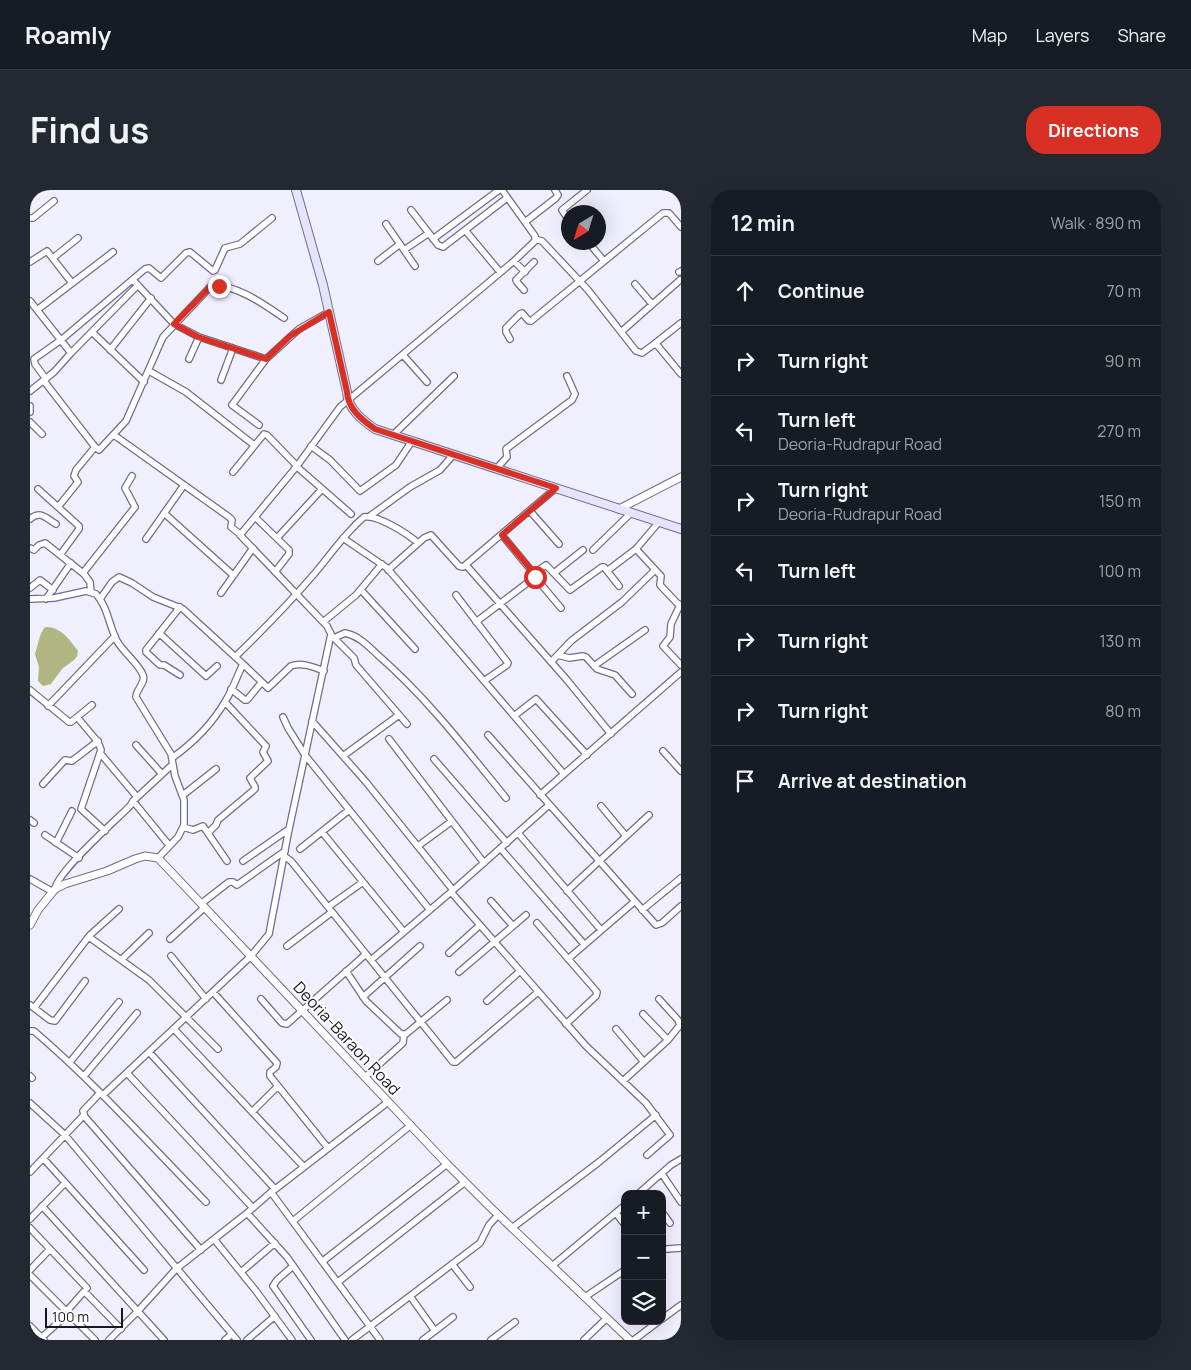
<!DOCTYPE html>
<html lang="en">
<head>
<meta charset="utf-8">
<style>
	:root { --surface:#171b24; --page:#242831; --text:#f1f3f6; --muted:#9ea1a6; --line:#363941; --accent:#d93025 }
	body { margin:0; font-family:Manrope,sans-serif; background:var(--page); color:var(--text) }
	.controls { position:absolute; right:15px; bottom:15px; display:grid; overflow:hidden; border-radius:10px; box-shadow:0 5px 20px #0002 }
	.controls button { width:45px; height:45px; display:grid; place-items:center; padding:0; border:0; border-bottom:1px solid var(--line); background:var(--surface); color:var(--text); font:25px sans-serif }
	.compass { position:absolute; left:531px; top:15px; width:45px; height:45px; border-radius:50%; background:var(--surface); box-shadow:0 5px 20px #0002; rotate:218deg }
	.scale { position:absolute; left:15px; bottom:12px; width:78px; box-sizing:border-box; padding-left:5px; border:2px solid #181824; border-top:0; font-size:14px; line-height:18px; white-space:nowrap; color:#181824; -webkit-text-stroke:4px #fff; paint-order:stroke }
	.stop { position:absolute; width:15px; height:15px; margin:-11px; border:4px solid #d93025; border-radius:50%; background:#fff }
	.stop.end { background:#d93025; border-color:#fff; box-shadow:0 1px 5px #0008 }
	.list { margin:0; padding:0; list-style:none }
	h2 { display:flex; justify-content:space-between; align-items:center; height:65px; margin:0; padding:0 20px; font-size:21px }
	h2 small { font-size:16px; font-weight:400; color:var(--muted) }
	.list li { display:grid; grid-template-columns:32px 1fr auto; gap:15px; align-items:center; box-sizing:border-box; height:70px; padding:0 20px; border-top:1px solid var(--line) }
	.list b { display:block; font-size:19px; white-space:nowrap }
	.list p { margin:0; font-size:16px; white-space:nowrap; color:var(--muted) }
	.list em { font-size:16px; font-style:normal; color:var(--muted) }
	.icon { flex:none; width:28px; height:28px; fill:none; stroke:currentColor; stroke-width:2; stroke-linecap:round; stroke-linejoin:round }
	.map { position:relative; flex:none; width:651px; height:1150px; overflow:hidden; border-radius:20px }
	header { display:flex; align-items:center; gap:30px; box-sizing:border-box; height:70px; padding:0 25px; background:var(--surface); border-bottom:1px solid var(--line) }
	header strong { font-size:24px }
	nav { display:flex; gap:28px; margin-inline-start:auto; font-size:18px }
	.intro { display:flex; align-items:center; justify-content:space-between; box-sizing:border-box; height:120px; padding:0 30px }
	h1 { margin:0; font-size:35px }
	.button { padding:12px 22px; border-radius:20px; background:var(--accent); color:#fff; font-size:18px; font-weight:700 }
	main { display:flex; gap:30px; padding:0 30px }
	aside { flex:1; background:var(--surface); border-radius:20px; box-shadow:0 5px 20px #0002 }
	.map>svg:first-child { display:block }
</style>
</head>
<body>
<header>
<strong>Roamly</strong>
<nav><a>Map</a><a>Layers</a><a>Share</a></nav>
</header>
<div class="intro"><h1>Find us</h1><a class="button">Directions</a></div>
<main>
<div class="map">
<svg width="651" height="1150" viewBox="0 0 651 1150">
	<rect width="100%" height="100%" fill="#efeffd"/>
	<path fill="#b1b581" d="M15,437C30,436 40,450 48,461L47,466L45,469L32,479L21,494L13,496L8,491L9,477L5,464C8,456 9,444 15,437Z"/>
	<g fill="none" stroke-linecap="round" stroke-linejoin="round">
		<g stroke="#6e6d8b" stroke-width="8">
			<path id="minor" d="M381,20L408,55L413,57L477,8
				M0,28H3L24,11
				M538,29L532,20L557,0
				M495,32L526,8L528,5L525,0
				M356,34L385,76
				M435,40L470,82
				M403,49L469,0
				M505,49L512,51L558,100L606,161L612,163L623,155H627L651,184
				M558,52L574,71
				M374,60L399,43
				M23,68L48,48
				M348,71L370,54
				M484,71L495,82
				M0,72L17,61L42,93
				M649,82L651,81
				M103,90L144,134L169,147L236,169L269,139L299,122
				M605,94L622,114
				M494,100L487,92L486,90L504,72
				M0,111L41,163
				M7,120L83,62
				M62,142L114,192
				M591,142L650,90
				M480,149L476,142V138L490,124L492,123L499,131H501L633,23H639L651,37
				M623,155L651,133
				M80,160L121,108
				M373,165L397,192
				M159,169L169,147
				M119,181L156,202L224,255
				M16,189L5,174L4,169L31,150L115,79L119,78L131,88L156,63L160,62L183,81L185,80L195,58L210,54L242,28
				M191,190L203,158
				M14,191L65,257L69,260L96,231L133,147L180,97L183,95C209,96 233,114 254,128
				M0,201L24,182L41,163L108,95
				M0,216V222
				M0,232L12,244
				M229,235L202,215L236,169
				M84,245L199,327L202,330L201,337L211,345
				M363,245L424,186
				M281,256L300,270L330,301L366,275L382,251
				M266,276L321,324
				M467,278L477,267L476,259L542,210L545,204L537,186
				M203,282L234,244L237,245L267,276
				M8,299L49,336V339L30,365
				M28,317L48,292L44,286L46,280L65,257
				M500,321L529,354
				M134,323L203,385
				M340,326L380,297L410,280L424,264
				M225,327L259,360V364L245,382
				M0,329C10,320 16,328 26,334
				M247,348L292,299
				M313,348L357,378L534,584
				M116,349L154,295
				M0,358L4,360L9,355L15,353L54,384L60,392L61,402
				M606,359L631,386L630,395L647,413L651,415
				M563,360L601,323
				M436,375L537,490L581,544
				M358,380L394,348L401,345L429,376L433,377L526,298
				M577,381L606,359L629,332
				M53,383L105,317L95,298L102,286
				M504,383L516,375L540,400L572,377H574L589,396
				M524,383L553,360
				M505,387L531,418
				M0,398L10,390L23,400
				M331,400L385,459
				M191,403L223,358
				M426,405L478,473L477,475L454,491
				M0,409L24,408L56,401L66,404C78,417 79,436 87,451C93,462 109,474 113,485C116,493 106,499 106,507L141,564L145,586L154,610V635L148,647L128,668
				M16,409L41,373
				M70,409L82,392L89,387L102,393L123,407L153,419L213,474C207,486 203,499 196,510C183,533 163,553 142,568
				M650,415L641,434L640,447L633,456L651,475
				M150,417L116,460V462L130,475H134L150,485
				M293,432L326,405L352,374
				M446,432L505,387V385L472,345
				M129,443L176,486L187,476
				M303,447L324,468L326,475L377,534
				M304,448L315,443C330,446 339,457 350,467C397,508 436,559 476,608
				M528,465L539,468L553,466L556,467L567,479L585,485L602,504
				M205,467C233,440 260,412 285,383C301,364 315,343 334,327C347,324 378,344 388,353
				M521,472L541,451L592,412L625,380
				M213,474L238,498L261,476C272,472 283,477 294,481
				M564,476L615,440
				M201,499L215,510H217L231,493
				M0,500L39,532H41L62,515
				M18,516L85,446
				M484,526L506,509L557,565
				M47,527L68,552L71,560L51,619L75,641
				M253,527L258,538L275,565L400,720
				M282,531L336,592L423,700
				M458,545L626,735L632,733L651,716
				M359,549L454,673
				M106,555L132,584
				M633,561L651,581
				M70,563L107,607
				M313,566L369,525
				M404,569L477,653
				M13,594L33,572L35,570L42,571L68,551
				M153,605L186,579
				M510,605L651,482
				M103,611L139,655
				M571,616L596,646
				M0,630L4,633
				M153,637L163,640L173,636L197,671
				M292,642L374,742
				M178,643L186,635L188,630L225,599V597L220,588L238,571L233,562L236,556L195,512
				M488,643L571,740
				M15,645L49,668
				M26,653L42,621
				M388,656L422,631
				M270,659L319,620
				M471,659L554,754
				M254,666L261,671L423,872H426L508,802
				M213,671L259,639
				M0,689L23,702
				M25,699C27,682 85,631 100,616L103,611L142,575
				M537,701L619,625
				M421,702L556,856L616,913L640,945L617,965
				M461,711L483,736
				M172,713L199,692H203L207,695L255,661
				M298,717L333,692
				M612,720L651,688
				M507,733L567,802L566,806L536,834
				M59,747L119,790L188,859
				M140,749L175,717
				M257,756L302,722
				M419,763L450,735
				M141,766L176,809
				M538,769L604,712
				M91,770L119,743
				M341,770L421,702L519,615
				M316,781L336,811L371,844H376L417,810
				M429,782L496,725
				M183,802L247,873L246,877L240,882V886L298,958
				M333,807L390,756
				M231,809L252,833L257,834L336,764
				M457,811L490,781
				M0,815L20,830L25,831L55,791
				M4,818L60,745L89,719
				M613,824L638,850
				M144,839L274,977
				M586,839L614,872
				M0,841H4C66,894 119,954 176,1012
				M119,862L245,999
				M40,872L89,812
				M97,883L223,1018
				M0,886L2,888
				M54,886L107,823
				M335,887L373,853L374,844
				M593,891L638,850L650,835L648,830L629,809
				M70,903L53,921L55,927L171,1060
				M73,905L221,766L239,744L258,644L301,444L297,436L210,345L267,276L310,217L484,71L505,51V46L472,0
				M0,913L35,945L207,1150
				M222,922L248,896
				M13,968L114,1080
				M0,982L54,925
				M632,984L651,1012
				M241,1002L350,1150
				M608,1004L641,975L651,969
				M12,1016L134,1150
				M632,1022L640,1033
				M217,1023L257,1067L315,1150
				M586,1023L595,1035
				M0,1029L35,993
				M263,1031L381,935
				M0,1038L57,1098L36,1122
				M482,1038L569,972L626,925
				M184,1049L226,1101L262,1150
				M637,1059L651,1058
				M293,1071L417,974
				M422,1074L440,1097
				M263,1076L247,1090L243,1096L281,1150
				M522,1076L595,1015
				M0,1080L20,1059
				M211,1082L245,1053
				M0,1085L65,1150
				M308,1092L435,992
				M55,1102L91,1139
				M380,1106L405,1141
				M555,1107L595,1080
				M632,1129L651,1115
				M0,1136L14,1150
				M11,1148L38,1124
				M79,1150L108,1121L146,1079L216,1024L239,1004L358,912
				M195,1150L202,1144
				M217,1150L245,1126
				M322,1150L450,1053L459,1035L468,1025
				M393,1150L423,1127
				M461,1150L485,1132
				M554,1150L577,1128
				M604,1150L629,1131"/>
		</g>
		<g stroke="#6e6d8b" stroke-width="9">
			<path id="tertiary" d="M589,319L651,287
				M0,735L8,720L25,699L35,694L77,681L105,669L115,666L128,668L417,974L460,1017L600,1150"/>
		</g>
		<g stroke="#6e6d8b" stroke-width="10">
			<path id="secondary" d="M266,0L293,95L317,202C318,219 332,230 345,239L651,339"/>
		</g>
		<use href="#minor" stroke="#fff" stroke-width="5.5"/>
		<use href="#tertiary" stroke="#fff" stroke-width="7"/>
		<use href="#secondary" stroke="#e5e4fa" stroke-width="8"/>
	</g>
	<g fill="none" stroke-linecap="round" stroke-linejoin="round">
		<path stroke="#d93025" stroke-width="6" d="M189,96L183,95L180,97L144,134L168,147L236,169L260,146L299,122L317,202C318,219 332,230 345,239L526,298L472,345L505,384V387"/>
	</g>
	<g text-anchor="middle" stroke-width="4" stroke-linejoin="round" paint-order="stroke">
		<g font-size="16" fill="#181824" stroke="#fff">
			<text transform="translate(317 848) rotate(47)" y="6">Deoria-Baraon Road</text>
		</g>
	</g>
</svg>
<div class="controls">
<button>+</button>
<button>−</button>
<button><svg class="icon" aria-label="layers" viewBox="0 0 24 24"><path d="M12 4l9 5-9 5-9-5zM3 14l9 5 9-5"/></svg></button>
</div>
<svg class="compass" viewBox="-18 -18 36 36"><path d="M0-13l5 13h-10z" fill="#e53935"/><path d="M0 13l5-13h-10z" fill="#9ea1a6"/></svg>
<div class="scale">100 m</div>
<div class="stop" style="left:505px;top:387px"></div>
<div class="stop end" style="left:189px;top:96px"></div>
</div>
<aside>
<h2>12 min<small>Walk · 890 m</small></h2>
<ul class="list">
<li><svg class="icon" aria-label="ahead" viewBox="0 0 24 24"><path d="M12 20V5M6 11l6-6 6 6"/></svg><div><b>Continue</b></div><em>70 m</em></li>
<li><svg class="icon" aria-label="right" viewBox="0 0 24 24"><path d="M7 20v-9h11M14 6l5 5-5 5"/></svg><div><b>Turn right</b></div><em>90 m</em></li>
<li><svg class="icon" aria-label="left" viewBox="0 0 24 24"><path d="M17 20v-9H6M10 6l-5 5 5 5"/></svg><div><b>Turn left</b><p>Deoria-Rudrapur Road</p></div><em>270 m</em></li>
<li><svg class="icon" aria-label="right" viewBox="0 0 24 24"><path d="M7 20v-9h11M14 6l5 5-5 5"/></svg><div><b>Turn right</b><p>Deoria-Rudrapur Road</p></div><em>150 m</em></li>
<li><svg class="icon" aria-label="left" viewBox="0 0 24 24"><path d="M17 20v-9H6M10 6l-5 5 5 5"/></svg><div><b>Turn left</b></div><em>100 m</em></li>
<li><svg class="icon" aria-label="right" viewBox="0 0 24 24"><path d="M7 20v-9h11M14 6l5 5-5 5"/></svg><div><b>Turn right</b></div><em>130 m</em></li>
<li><svg class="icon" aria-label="right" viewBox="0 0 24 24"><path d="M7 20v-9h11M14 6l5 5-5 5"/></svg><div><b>Turn right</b></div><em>80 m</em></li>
<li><svg class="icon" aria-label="arrive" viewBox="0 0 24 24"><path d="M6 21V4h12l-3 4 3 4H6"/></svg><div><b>Arrive at destination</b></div></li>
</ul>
</aside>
</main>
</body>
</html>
